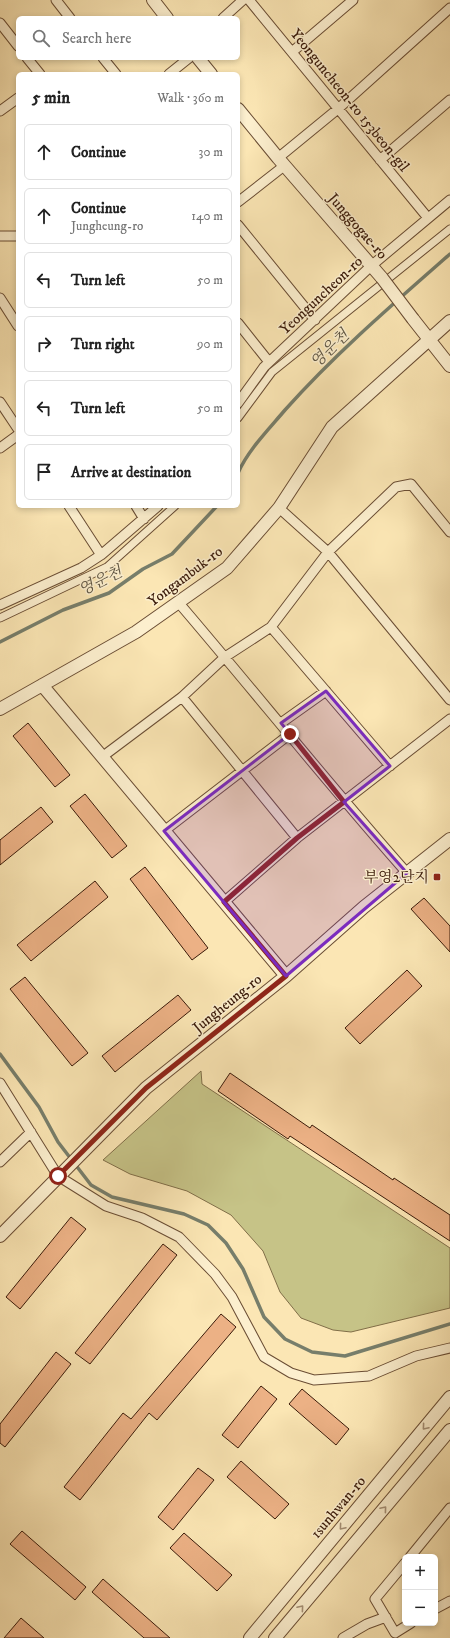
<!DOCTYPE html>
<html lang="en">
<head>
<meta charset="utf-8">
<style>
	:root { --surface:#fff; --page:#f2f2f2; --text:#222; --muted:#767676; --line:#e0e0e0 }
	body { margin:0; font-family:"IM FELL DW Pica","Noto Serif KR",serif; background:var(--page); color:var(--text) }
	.controls { position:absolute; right:12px; bottom:12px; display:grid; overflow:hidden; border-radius:6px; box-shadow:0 2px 6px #0003 }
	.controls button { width:36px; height:36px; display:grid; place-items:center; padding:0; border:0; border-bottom:1px solid var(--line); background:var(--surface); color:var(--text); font:20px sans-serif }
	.stop { position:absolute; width:12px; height:12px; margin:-9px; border:3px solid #8f2418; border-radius:50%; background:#fff }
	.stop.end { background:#8f2418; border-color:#fff; box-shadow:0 1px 4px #0008 }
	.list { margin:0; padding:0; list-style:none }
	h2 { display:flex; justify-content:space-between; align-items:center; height:52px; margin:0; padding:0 16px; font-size:17px }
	h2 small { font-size:13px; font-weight:400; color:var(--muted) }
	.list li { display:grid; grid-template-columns:26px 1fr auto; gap:12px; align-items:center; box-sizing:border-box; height:56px; margin:0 8px 8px; padding:0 8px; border:1px solid var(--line); border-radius:6px }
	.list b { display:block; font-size:15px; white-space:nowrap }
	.list p { margin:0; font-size:13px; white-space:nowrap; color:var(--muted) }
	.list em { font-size:13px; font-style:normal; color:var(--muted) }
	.icon { flex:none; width:22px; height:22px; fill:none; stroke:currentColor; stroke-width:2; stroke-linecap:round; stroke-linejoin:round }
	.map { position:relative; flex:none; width:450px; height:1638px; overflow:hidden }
	.search { position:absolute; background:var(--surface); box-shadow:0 2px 6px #0003; left:16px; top:16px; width:224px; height:44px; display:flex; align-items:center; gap:10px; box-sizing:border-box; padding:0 14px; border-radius:6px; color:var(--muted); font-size:15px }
	.panel { position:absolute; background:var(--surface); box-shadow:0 2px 6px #0003; left:16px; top:72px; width:224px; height:436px; border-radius:6px }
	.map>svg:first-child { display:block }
</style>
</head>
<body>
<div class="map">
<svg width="450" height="1638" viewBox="0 0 450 1638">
	<rect width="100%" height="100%" fill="#fbe6b4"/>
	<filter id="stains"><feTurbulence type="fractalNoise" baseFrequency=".005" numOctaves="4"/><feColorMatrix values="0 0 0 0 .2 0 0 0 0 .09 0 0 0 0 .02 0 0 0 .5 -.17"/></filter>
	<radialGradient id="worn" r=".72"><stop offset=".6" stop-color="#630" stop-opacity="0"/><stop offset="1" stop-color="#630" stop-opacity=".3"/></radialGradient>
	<path fill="#c6c387" stroke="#806e48" d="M201,1071L202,1084L450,1248V1308L351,1332L333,1330L301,1318L280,1292L263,1251L231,1215L187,1191L130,1174L103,1160Z"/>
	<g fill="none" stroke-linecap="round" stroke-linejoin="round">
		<path stroke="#777e6b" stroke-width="3.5" d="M238,473C248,450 269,429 285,410C336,353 393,304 450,254
			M0,642L63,610L109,593L143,569L172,554L217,506
			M0,1054L39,1107L58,1142L91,1185L112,1197L184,1214L208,1225L226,1243L243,1269L264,1317L285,1339L312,1352L345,1356L450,1324"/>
	</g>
	<path fill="#ecb185" stroke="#3a1a09" d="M28,723L70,775L55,787L13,736Z
		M85,794L127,846L112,858L70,806Z
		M41,807L53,822L0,865V840Z
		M145,867L208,948L192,960L130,879Z
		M95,881L108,897L31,961L17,945Z
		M424,898L450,926V952L411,909Z
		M407,970L422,986L360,1044L345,1028Z
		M25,977L88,1053L72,1066L10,989Z
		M178,995L191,1010L115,1072L102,1056Z
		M230,1073L310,1128L312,1125L393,1180L394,1178L450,1215V1241L290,1136L288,1139L218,1091Z
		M71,1217L86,1229L20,1309L6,1297Z
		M163,1244L177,1255L90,1364L75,1353Z
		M221,1314L236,1327L157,1420L149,1413L80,1500L64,1487L123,1413L131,1419Z
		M56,1352L71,1364L5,1447L0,1443V1424Z
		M261,1386L277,1399L238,1448L222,1435Z
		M302,1389L349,1429L336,1445L289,1404Z
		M241,1461L289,1504L275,1519L227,1477Z
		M198,1468L214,1480L173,1530L158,1517Z
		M22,1531L86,1587L75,1600L10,1544Z
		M184,1533L232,1575L217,1591L170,1548Z
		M103,1579L170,1638H144L92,1592Z
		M21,1618L44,1638H4Z"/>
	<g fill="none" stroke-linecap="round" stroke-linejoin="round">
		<g stroke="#6a4d34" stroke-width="9">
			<path id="pedestrian" d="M238,418L272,372L450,229
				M0,618L107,567L175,506"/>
		</g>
		<g stroke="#6a4d34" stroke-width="11">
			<path id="minor" d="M56,0L70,18
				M249,0L428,218
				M223,18L243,0
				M0,23L18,46
				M292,52L353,0
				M27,58L40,74
				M103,58L116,74
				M169,74L189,58
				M0,111L18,98
				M278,158L339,108L450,8
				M380,160L450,100
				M238,202L284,166
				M238,225L315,320
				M0,236H18
				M0,298L18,326
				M238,323L269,362
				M0,402L18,429
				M238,403L264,367L371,266L450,200
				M0,448L18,435
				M69,506L101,555
				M136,506L144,519
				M279,508L328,552L450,700
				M178,602C255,692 329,785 407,873
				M0,605L81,568L101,555L158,506
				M271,627L390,766
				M182,697L297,838
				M281,723L326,691
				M102,757L182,697L225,657L271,627L328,552L396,487L411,484L450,532
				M164,831L290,734
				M224,902L297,838L450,719
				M0,1083L58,1176L106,1206L142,1218L179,1237L215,1274L232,1297L264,1357L291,1373L314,1380L369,1376L416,1356L450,1348
				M0,1162L31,1132
				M410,1557L450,1508
				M405,1563L375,1599L395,1633L411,1623
				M435,1609L450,1601
				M343,1638L367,1624L386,1617"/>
		</g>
		<g stroke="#6a4d34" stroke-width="14">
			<path id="tertiary" d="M153,0L167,18
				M198,58L211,74
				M238,109L278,158L382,278
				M413,319L450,366
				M42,685L286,976
				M0,709L136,632L227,568L279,508L332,427L450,321
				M0,1236L146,1088L286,976L364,907L450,839
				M250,1638L450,1397
				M275,1638L450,1430"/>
		</g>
		<use href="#pedestrian" stroke="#fcefce" stroke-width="7"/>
		<use href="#minor" stroke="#fcefce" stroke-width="9"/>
		<use href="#tertiary" stroke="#fcefce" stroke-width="12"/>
		<g stroke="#6a4d34" stroke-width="14" stroke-linecap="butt">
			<path id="tertiary-bridge" d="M382,278L413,319"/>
		</g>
		<use href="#tertiary-bridge" stroke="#fcefce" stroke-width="12"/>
	</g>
	<defs><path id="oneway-chevron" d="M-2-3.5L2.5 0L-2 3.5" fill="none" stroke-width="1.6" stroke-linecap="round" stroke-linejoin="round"/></defs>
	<g stroke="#a58f75">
		<use href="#oneway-chevron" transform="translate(425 1427) rotate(130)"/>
		<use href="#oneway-chevron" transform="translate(384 1509) rotate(-50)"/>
		<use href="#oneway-chevron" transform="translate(342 1527) rotate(130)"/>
		<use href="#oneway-chevron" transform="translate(301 1608) rotate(-50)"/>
	</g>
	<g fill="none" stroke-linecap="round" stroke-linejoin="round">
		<path stroke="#8f2418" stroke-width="5" d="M58,1176L146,1088L286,976L224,902L297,838L344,802L290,734"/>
	</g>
	<path fill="#7b2cbf" fill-opacity="0.2" stroke="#7b2cbf" stroke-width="3" stroke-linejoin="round" d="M326,691L390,766L344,802L407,873L286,976L164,831L290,734L281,723Z"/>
	<rect fill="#8f2418" stroke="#fcefce" stroke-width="1.5" x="433" y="873" width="8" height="8" rx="2"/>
	<g text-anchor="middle" stroke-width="3" stroke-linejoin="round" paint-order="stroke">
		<g font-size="15" fill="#3a1a09" stroke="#fcefce">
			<text transform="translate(350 100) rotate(51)" y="5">Yeonguncheon-ro 153beon-gil</text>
			<text transform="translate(358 226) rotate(49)" y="5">Junggogae-ro</text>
			<text transform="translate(321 295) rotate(-43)" y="5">Yeonguncheon-ro</text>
			<text transform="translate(185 576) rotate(-37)" y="5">Yongambuk-ro</text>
			<text transform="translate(227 1003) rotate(-39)" y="5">Jungheung-ro</text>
			<text transform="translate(338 1507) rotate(-50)" y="5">1sunhwan-ro</text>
		</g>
		<g font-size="15" fill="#3a1a09" stroke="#fcefce" text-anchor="end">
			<text x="429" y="882">부영2단지</text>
		</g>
		<g font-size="16" font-style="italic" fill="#5d5442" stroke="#fcefce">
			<text transform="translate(329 348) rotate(-44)" y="6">영운천</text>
			<text transform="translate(100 580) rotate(-26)" y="6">영운천</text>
		</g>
	</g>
	<rect width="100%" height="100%" filter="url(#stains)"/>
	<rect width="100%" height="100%" fill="url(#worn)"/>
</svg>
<div class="controls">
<button>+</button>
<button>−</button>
</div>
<div class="stop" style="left:58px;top:1176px"></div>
<div class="stop end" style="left:290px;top:734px"></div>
<div class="search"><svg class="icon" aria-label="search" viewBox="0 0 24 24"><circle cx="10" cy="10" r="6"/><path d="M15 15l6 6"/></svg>Search here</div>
<section class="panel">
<h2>5 min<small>Walk · 360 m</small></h2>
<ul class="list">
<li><svg class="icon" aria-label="ahead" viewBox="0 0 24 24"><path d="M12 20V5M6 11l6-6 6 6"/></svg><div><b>Continue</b></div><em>30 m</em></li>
<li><svg class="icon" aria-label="ahead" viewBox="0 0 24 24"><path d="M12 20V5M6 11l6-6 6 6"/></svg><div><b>Continue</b><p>Jungheung-ro</p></div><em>140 m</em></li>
<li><svg class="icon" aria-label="left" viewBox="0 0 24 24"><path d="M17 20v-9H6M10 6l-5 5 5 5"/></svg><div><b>Turn left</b></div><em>50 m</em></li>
<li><svg class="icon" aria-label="right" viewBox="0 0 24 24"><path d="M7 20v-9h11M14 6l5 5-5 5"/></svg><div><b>Turn right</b></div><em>90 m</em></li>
<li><svg class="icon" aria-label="left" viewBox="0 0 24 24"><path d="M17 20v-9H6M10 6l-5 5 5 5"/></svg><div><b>Turn left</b></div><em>50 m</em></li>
<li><svg class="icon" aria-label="arrive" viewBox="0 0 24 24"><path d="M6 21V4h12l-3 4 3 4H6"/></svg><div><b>Arrive at destination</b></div></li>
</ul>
</section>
</div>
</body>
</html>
